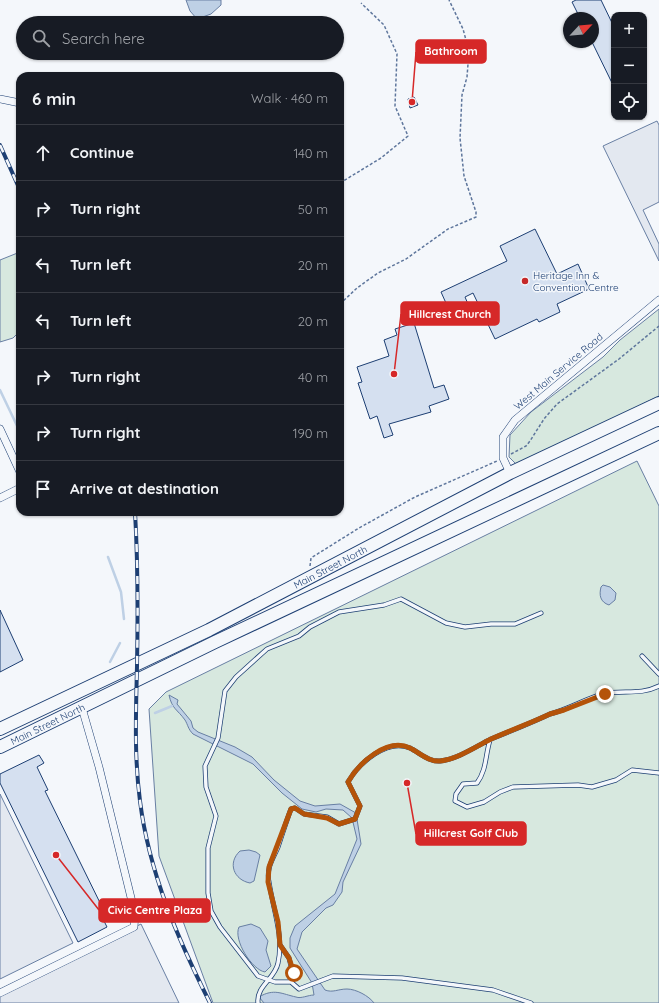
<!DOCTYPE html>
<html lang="en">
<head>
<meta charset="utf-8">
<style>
	:root { --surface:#171b24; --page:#20242c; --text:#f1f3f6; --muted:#9ea1a6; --line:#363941 }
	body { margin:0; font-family:Quicksand,sans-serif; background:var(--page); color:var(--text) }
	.controls { position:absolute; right:12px; top:12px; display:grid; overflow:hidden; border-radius:8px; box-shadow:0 1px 3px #0004 }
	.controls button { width:36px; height:36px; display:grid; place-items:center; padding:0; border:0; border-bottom:1px solid var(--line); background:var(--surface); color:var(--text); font:20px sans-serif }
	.compass { position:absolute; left:563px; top:12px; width:36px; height:36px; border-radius:50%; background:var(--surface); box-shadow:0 1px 3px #0004; rotate:64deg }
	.stop { position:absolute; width:12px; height:12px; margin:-9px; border:3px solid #b45309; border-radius:50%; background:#fff }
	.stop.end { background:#b45309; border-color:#fff; box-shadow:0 1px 4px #0008 }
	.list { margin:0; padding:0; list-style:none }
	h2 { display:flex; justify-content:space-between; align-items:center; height:52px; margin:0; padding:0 16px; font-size:17px }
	h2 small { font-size:13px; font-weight:400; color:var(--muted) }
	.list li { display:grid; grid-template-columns:26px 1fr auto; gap:12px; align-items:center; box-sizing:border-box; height:56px; padding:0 16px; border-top:1px solid var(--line) }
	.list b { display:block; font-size:15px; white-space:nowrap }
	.list em { font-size:13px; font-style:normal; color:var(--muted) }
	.icon { flex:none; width:22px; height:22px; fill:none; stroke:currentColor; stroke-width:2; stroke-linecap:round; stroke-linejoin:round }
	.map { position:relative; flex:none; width:659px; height:1003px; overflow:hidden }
	.search { position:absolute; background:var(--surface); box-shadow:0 1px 3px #0004; left:16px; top:16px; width:328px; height:44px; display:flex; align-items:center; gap:10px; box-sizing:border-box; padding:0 14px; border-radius:22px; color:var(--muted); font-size:15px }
	.panel { position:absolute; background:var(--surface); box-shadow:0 1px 3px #0004; left:16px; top:72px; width:328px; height:444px; border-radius:12px }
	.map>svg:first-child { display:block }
</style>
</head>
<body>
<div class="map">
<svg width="659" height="1003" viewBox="0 0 659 1003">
	<rect width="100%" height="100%" fill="#f4f7fb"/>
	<path fill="#d7e8df" stroke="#687fa3" d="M20,252V331L13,338L0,342V260Z
		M659,309V396L524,463L516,464L509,457L510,435L531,412L603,357L620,340Z
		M637,461L659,506V1003H213L159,856L149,709L166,692Z"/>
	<path fill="#e3e8f0" stroke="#687fa3" d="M657,121L659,125V202L643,210L659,244V261L603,146Z
		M0,794L73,943L0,979Z
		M141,924L179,1003H0V993Z"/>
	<path fill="#bed0e5" stroke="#687fa3" d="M186,0H221V5L211,14L197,19L190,11Z
		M603,585L610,587L616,593L615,600L609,605C600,602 599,595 601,587Z
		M169,695L178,700L177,704L191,721L193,728L198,732L235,747L252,757L274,780L300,801L315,806L340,804L356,813L361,844L343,882L342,892L333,905L326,908L302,932L297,949L325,990C333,993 338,989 347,989C356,989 369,996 374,1003H264L259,997C274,988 282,994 296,997C301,999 308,995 314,995L312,983L290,948V938L295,926L335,894L357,839L352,818L343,810L326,809L316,812L302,809L282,793L253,764L193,734C188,729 188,725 185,720C177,709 172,709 169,695Z
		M249,850L256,852L260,855L254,881L250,883C234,880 227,863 240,851Z
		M251,924L260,928L268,941L266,950L271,966L265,972C252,970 233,940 239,927Z"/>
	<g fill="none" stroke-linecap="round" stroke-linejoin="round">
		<path stroke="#bed0e5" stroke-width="2.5" d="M0,390L20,432
			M108,557L121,592L124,619
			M110,662L120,643
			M155,713L172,706"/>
	</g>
	<path fill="#d5e0f0" stroke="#1d3f73" d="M576,0H601L614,27V87L592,42L593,18H580L572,2Z
		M414,97L418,105L410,108L408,99Z
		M535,229L557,274L578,264L589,289L557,304L560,312L539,322L537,319L495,339L473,293L465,297L468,304L450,312L441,292L507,261L500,246Z
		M414,323L434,388L444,385L449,399L429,406L431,412L389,424L393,435L384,438L377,416L370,419L358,383L362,382L357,367L389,356L384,340L397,335L395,329Z
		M0,610L23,660L0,672Z
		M39,755L44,763L37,767L48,790L45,791L108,919L104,921L107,927L78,942L0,783V774Z"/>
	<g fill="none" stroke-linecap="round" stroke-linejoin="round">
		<g stroke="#1d3f73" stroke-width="5">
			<path id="lane" d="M642,656L659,674
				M490,740C485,756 487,769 477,783L463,784L456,794L455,801L467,807L484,802L500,792L513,787L578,785L592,787L616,780L632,770L659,773
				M280,945L289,958L294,978L291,982
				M258,1003C256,986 275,979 278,963C284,936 273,909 269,882C266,868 273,859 278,847C282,835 286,822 291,809L295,808L304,814L327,817L339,824L355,819L360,806L348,782C359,763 387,738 410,748C420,753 429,762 440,761C458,759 475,747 491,739C511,731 531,723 550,714C569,709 585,699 603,694C622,689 639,696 659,686
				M531,1003L493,990L402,978L333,976L299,989L291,982H275L258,976L220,927L211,911L208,893V848L216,816L206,787L205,766L218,738L225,691L236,677L267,649L299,636L310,627L339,612L384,605L401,599L446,623L465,627L491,624H515L541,613"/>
		</g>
		<g stroke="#1d3f73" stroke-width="8">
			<path id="street" d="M0,99L20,103
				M0,429L20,472
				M510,473L503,458V437L515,420L659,300
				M0,498L20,488
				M0,993L134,927L135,914L99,767L82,708"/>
		</g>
		<g stroke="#1d3f73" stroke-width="14">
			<g id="primary">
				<path id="s1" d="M0,729L209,630L510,473L659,403"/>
				<path id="s2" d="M0,747L215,642L659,433"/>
			</g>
		</g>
		<path stroke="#5e769c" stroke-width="1.5" stroke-dasharray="3 2" stroke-linecap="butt" d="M340,183L381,158L408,136L395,106L397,54L384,25L361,3
			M340,304L357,288L378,273L406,259L448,229L476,217V212L464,176L460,138L462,95L467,77L469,51L463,29L449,0
			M511,454L526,446L530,441L544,419L557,404L619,359L659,326
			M310,566L311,558L359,528L415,497L497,461"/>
		<use href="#lane" stroke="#f4f7fb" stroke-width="3.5"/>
		<use href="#street" stroke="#f4f7fb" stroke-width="7"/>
		<use href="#primary" stroke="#f4f7fb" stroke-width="12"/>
		<g stroke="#1d3f73" stroke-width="4">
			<path id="rail" d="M0,145L20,190
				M135,512C138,563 138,614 137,666C136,711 134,756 140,801C149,873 178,939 210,1003"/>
		</g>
		<use href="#rail" stroke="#f4f7fb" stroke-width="2.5" stroke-dasharray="8" stroke-linecap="butt"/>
	</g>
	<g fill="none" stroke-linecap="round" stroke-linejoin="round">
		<path stroke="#b45309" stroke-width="5" d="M294,973L289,958L280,945L278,922L268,882L269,867L291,809L295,808L304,814L327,818L339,824L355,819L360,806L348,782C359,763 387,737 410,748C420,753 429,762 440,761C458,759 475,747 491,739C511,730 531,723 550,714L564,710L605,694"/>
	</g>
	<circle fill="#c62828" stroke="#f4f7fb" stroke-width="1.5" cx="525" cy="281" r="4"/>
	<g text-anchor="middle" stroke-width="3" stroke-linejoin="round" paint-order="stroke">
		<g font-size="10" fill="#1d3f73" stroke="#f4f7fb" text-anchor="start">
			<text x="533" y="279">Heritage Inn &amp;<tspan x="533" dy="12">Convention Centre</tspan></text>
		</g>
		<g font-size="10" fill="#1d3f73" stroke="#f4f7fb">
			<text transform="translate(558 371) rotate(-40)" y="4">West Main Service Road</text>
			<text dy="4" stroke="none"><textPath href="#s1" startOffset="368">Main Street North</textPath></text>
			<text dy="4" stroke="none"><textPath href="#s2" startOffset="53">Main Street North</textPath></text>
		</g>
	</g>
	<path fill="none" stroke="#d62828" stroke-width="1.5" d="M412 102L416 52M394 374L401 314M407 783L416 834M56 855L99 910"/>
	<g fill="#d62828" stroke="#f4f7fb" stroke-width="1.5">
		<circle cx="412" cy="102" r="4"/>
		<circle cx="394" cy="374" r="4"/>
		<circle cx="407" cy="783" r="4"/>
		<circle cx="56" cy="855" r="4"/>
	</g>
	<g fill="#d62828" stroke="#d62828" stroke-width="1.5">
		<rect x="416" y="40" width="70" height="23" rx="4"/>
		<rect x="401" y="302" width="98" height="23" rx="4"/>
		<rect x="416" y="822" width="110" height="23" rx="4"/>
		<rect x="99" y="899" width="111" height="23" rx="4"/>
	</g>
	<g font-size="11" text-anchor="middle" font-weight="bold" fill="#fff">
		<text x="451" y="55">Bathroom</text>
		<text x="450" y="318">Hillcrest Church</text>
		<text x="471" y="837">Hillcrest Golf Club</text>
		<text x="155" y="914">Civic Centre Plaza</text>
	</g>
</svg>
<div class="controls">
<button>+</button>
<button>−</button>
<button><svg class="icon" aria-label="locate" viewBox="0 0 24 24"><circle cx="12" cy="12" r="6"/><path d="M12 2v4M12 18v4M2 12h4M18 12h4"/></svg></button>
</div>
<svg class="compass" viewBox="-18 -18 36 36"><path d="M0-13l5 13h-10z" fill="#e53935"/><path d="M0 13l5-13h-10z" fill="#9ea1a6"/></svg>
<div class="stop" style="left:294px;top:973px"></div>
<div class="stop end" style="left:605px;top:694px"></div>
<div class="search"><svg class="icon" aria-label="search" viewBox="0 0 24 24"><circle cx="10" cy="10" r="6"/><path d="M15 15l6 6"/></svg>Search here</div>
<section class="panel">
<h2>6 min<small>Walk · 460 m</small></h2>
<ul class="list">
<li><svg class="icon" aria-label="ahead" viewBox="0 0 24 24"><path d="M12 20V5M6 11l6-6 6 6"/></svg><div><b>Continue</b></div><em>140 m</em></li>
<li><svg class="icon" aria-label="right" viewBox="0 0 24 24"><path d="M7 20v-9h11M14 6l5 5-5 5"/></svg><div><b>Turn right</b></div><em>50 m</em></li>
<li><svg class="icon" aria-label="left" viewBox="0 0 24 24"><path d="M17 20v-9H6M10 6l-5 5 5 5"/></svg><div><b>Turn left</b></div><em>20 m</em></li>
<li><svg class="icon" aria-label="left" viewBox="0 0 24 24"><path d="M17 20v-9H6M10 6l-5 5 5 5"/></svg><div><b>Turn left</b></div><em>20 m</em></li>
<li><svg class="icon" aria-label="right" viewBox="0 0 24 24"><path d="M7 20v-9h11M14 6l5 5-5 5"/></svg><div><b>Turn right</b></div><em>40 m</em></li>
<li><svg class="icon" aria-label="right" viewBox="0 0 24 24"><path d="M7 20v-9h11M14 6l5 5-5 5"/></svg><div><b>Turn right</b></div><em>190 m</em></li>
<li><svg class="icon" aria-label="arrive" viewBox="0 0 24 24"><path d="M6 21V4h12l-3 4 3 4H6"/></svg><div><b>Arrive at destination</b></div></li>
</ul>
</section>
</div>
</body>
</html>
